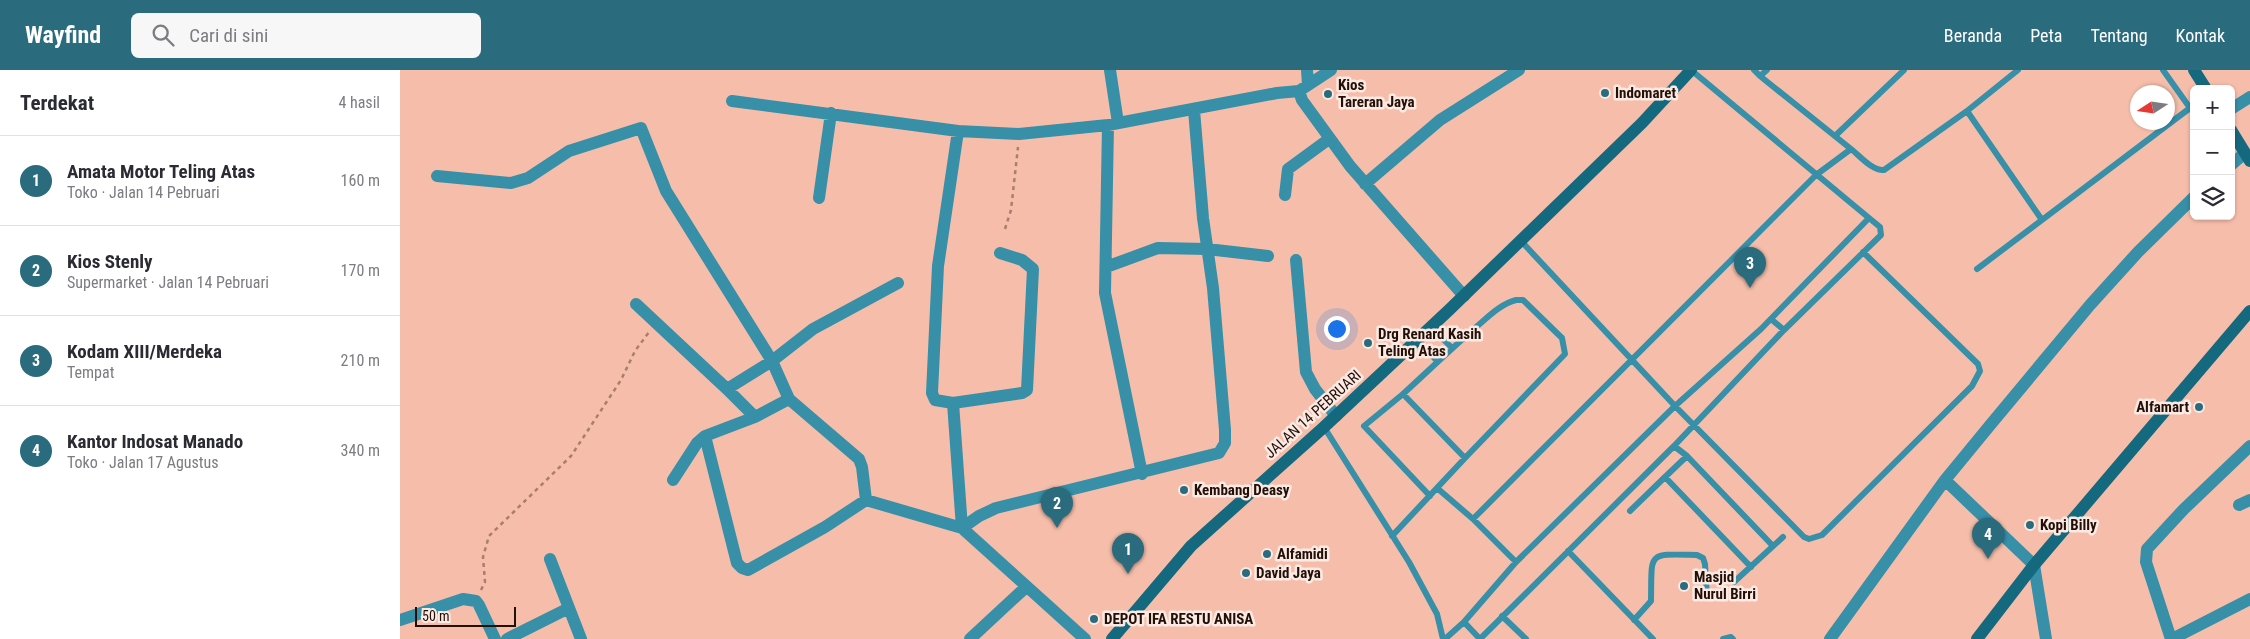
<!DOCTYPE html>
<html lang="id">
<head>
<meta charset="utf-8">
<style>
	:root { --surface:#fff; --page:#f7f7f7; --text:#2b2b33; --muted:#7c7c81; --line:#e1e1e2; --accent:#2a6b7e }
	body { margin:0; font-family:"Roboto Condensed",sans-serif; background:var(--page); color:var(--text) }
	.controls { position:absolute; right:15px; top:15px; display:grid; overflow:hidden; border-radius:8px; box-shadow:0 1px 4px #0004 }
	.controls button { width:45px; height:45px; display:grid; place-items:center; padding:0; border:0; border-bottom:1px solid var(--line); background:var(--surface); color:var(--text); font:25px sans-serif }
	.compass { position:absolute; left:1730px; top:15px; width:45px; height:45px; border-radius:50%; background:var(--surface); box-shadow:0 1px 4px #0004; rotate:258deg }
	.scale { position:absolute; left:15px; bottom:12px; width:101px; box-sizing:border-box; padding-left:5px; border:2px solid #220f08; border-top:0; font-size:14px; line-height:18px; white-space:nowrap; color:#220f08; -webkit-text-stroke:4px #fbe9e3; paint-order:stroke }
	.you { position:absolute; left:936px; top:258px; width:18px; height:18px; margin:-12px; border:4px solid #fff; border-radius:50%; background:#1a73e8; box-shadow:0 0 0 8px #1a73e833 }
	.badge { display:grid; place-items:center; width:32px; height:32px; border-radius:50%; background:var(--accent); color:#fff; font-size:16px; font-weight:700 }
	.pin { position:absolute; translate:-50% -41px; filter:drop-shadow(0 1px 2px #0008) }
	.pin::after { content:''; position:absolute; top:26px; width:18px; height:15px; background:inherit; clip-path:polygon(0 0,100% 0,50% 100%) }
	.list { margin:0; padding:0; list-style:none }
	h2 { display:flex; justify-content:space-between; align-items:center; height:65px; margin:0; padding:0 20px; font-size:21px }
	h2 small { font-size:16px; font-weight:400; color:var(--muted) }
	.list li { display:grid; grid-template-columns:32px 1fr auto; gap:15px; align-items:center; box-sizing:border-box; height:90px; padding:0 20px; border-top:1px solid var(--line) }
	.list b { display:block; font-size:19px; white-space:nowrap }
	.list p { margin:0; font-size:16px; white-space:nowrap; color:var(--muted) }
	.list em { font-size:16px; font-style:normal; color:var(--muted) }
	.icon { flex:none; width:28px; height:28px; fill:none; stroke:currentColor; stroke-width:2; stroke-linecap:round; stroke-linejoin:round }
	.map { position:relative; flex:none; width:1850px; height:569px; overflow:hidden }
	header { display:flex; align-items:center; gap:30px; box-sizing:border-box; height:70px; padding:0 25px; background:var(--accent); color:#fff }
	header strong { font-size:24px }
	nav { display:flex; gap:28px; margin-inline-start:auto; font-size:18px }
	.search { width:350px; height:45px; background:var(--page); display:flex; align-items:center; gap:12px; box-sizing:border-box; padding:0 18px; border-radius:8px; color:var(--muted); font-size:19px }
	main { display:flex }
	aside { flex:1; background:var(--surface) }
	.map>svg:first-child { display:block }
</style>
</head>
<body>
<header>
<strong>Wayfind</strong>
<div class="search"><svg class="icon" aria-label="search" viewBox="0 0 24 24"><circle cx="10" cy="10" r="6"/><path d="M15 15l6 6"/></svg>Cari di sini</div>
<nav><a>Beranda</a><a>Peta</a><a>Tentang</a><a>Kontak</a></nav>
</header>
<main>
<aside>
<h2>Terdekat<small>4 hasil</small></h2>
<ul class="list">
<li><span class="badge">1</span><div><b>Amata Motor Teling Atas</b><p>Toko · Jalan 14 Pebruari</p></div><em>160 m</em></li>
<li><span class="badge">2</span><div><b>Kios Stenly</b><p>Supermarket · Jalan 14 Pebruari</p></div><em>170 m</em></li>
<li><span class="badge">3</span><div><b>Kodam XIII/Merdeka</b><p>Tempat</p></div><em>210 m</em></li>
<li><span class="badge">4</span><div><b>Kantor Indosat Manado</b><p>Toko · Jalan 17 Agustus</p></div><em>340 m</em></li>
</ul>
</aside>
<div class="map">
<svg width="1850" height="569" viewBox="0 0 1850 569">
	<rect width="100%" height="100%" fill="#f6beaa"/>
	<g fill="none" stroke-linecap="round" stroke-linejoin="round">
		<path stroke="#a87e6f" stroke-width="2.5" stroke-dasharray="4 4" stroke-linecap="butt" d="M605,159L611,140L618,77
			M81,520L85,512L83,487L89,466L171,386L221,310L235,281L249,262"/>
		<path stroke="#378fa8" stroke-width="6" d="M1354,0L1360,6
			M1367,0L1360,6L1451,79
			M1763,0L1790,38
			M1567,41L1642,150
			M1435,66L1504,0
			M1121,171L1275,336L1404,467L1409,469L1422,465L1572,316L1580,301L1578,294L1463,182
			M1577,199L1790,38L1794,43
			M1116,230H1123L1162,268L1165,284L1065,388L1003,324C1027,302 1050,280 1075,258C1087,248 1100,234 1116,230Z
			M1371,249L1384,260
			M1031,257L1052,278
			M1017,269L1037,291
			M1003,324L964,356L1030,426
			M924,357L1009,492L1037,544L1043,569
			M1274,376L1287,386L1373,476
			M1265,407L1287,386
			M1037,418L1073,449
			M1230,441L1265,407L1351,497
			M992,466L1065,388
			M1168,481L1253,569
			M1116,492L1073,449L1416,105L1451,79C1460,86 1472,101 1484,100L1567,41L1618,0
			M1334,512L1383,467
			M1102,546L1126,569
			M1234,550L1251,531C1252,481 1246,484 1297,485L1303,488L1305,494L1307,527
			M1045,569L1064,552
			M1080,569L1064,552L1116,492L1275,336L1361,259L1469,148L1291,0
			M1080,569L1274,376L1384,260L1481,165L1480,157L1469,148
			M1323,569L1331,567L1333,569"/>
		<path stroke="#378fa8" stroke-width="12" d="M710,0L718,53
			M907,0L908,15
			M931,0L899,21L902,30L950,96L1064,226
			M332,31L558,61L619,64L708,55L877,23L899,21
			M1831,39L1850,27
			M708,55L705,223L742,404
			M558,61L538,196L532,323L535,330L553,333L562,458L685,569
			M1831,95L1845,83
			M37,106L111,113L128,108L169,81L241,58L266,121L372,291L389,329L459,389L462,397L466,430
			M965,114L1040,50L1119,0
			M885,125L888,99L929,69
			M419,128L431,43
			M896,190L906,302L915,319L936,346
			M706,197L758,178L807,179L868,186
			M236,234L327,319
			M553,333L622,323L627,320L633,199L622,190L600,183
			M355,347L389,329
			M305,366L337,493L342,498L348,500L425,457L466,430L562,458L579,446L596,438L819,383L825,373V360L813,218L803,148L794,40
			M273,410L297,373L305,366L355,347L327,319L372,291L413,259L498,213
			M1545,410L1634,495L1646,569
			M1839,435L1850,430
			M150,489L181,569
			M0,550L63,529L76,531L79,535L95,569
			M107,569L169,538
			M570,569L626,517
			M1430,569L1545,410L1591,354L1690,235L1738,182L1794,127
			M1771,569L1746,492L1747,479L1784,439L1850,376
			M1772,569L1850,529"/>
		<path stroke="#15697f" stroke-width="12" d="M1794,0L1806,19
			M1831,60L1850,91
			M712,569L791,476L924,357L1049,240L1242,53L1291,0
			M1577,569L1634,495L1850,241"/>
	</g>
	<g fill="#2a6b7e" stroke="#fbe9e3" stroke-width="2">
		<circle cx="1205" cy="23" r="5"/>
		<circle cx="928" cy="24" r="5"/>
		<circle cx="968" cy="273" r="5"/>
		<circle cx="1799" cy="337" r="5"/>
		<circle cx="784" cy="420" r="5"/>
		<circle cx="1630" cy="455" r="5"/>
		<circle cx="867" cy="484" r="5"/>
		<circle cx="846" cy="503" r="5"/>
		<circle cx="1284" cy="516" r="5"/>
		<circle cx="694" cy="549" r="5"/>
	</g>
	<g text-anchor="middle" stroke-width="5" stroke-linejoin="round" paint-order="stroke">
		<g font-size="15" font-weight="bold" fill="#220f08" stroke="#fbe9e3" text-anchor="start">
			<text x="938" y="20">Kios<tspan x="938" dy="17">Tareran Jaya</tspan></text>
			<text x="1215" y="28">Indomaret</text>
			<text x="978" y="269">Drg Renard Kasih<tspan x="978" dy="17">Teling Atas</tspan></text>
			<text x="1789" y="342" text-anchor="end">Alfamart</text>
			<text x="794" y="425">Kembang Deasy</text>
			<text x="1640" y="460">Kopi Billy</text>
			<text x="877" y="489">Alfamidi</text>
			<text x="856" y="508">David Jaya</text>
			<text x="1294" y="512">Masjid<tspan x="1294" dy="17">Nurul Birri</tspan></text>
			<text x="704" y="554">DEPOT IFA RESTU ANISA</text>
		</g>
		<g font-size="15" fill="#220f08" stroke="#fbe9e3">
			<text transform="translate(913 344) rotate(-42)" y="5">JALAN 14 PEBRUARI</text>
		</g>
	</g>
</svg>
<div class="controls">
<button>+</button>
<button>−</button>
<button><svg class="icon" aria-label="layers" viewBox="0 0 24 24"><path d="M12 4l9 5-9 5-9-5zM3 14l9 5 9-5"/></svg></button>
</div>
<svg class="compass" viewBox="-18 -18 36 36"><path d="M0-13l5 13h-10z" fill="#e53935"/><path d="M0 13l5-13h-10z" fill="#7c7c81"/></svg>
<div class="scale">50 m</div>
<div class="you"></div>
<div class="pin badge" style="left:728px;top:504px">1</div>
<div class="pin badge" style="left:657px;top:458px">2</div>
<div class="pin badge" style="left:1350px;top:218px">3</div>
<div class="pin badge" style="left:1588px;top:489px">4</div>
</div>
</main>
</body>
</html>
